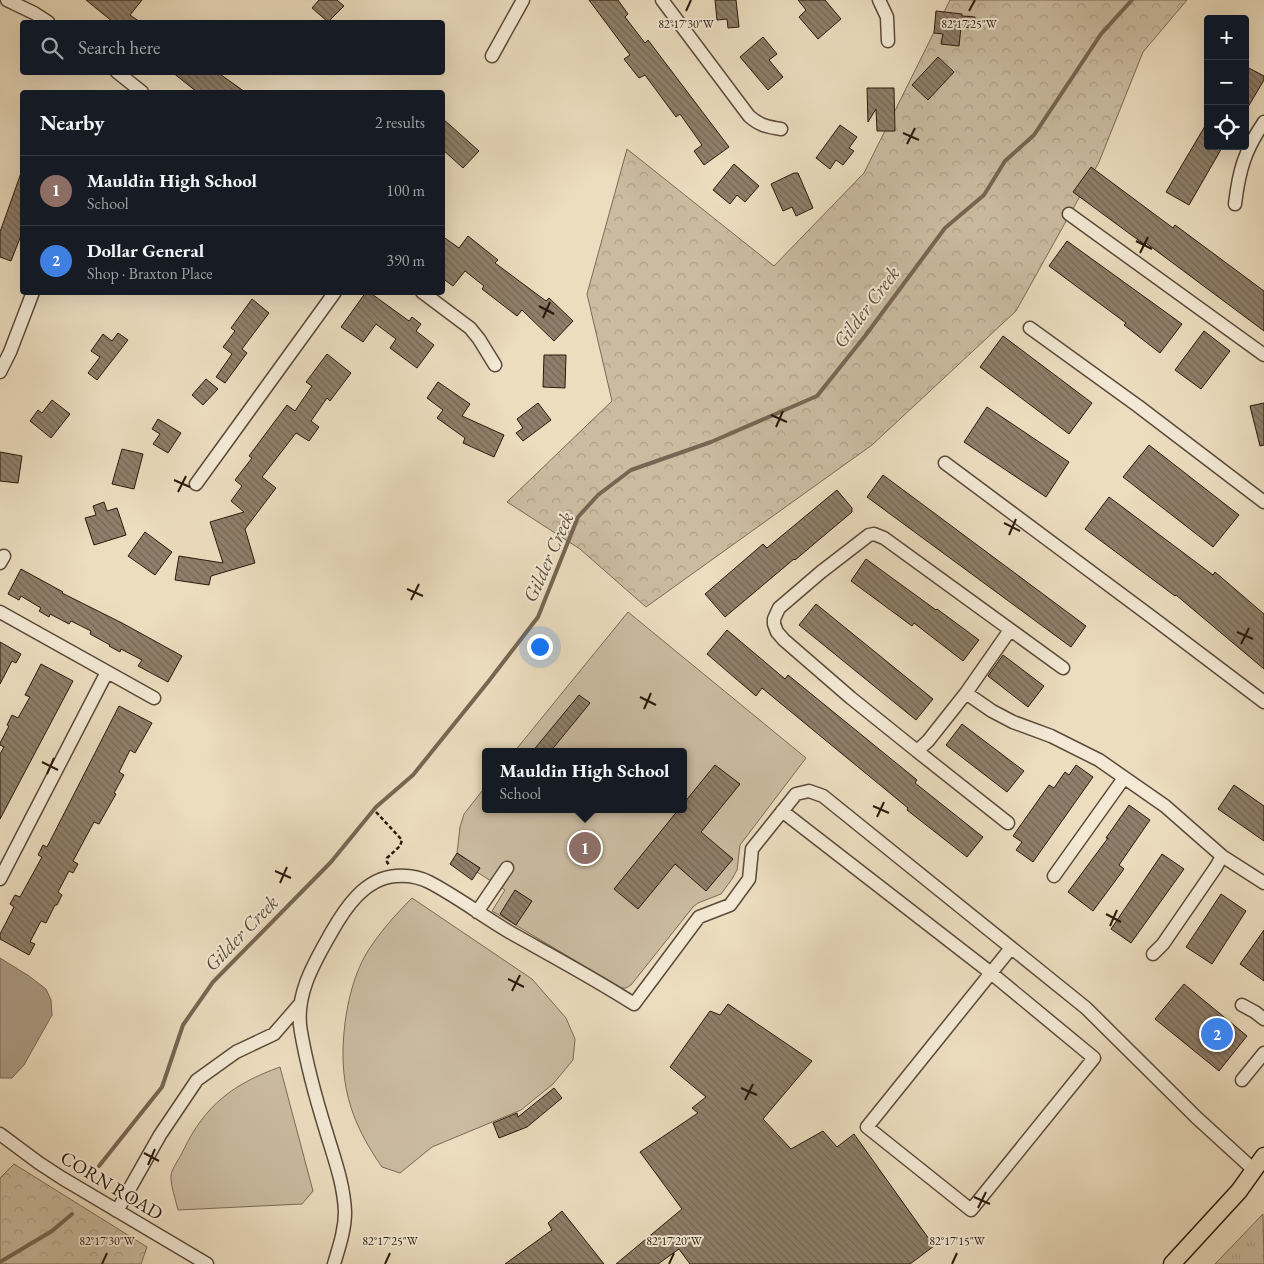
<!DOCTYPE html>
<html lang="en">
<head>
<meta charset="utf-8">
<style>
	:root { --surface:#171b24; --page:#242831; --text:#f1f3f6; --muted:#9ea1a6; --line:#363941; --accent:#ea580c }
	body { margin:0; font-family:"EB Garamond",serif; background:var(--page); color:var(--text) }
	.controls { position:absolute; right:15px; top:15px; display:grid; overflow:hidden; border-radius:5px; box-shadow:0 5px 20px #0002 }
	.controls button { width:45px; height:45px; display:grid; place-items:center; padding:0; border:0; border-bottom:1px solid var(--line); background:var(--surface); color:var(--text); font:25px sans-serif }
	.you { position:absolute; left:539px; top:646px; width:18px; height:18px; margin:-12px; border:4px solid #fff; border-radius:50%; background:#1a73e8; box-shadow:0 0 0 8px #1a73e833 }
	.badge { display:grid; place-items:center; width:32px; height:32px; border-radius:50%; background:var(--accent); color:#fff; font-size:16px; font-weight:700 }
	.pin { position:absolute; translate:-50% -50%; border:2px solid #fff; box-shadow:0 1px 5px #0006 }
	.popup { position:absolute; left:482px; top:748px; width:205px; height:65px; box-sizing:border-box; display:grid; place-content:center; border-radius:5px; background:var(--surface); filter:drop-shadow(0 1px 4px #0005); font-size:16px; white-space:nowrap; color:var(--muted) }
	.popup b { font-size:19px; color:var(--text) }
	.popup::after { content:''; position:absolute; left:50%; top:100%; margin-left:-10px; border:10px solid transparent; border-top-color:var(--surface) }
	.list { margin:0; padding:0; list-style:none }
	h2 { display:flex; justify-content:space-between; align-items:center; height:65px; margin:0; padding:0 20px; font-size:21px }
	h2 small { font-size:16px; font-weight:400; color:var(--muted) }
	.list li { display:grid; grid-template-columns:32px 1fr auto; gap:15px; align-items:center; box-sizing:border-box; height:70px; padding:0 20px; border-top:1px solid var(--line) }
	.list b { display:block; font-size:19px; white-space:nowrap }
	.list p { margin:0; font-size:16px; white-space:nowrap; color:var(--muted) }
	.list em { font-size:16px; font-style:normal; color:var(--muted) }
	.icon { flex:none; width:28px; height:28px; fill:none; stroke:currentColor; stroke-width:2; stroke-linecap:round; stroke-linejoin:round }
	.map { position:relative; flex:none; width:1264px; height:1264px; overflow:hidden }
	.search { position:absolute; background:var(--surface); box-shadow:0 5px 20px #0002; left:20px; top:20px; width:425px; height:55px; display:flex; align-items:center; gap:12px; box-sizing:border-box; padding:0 18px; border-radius:5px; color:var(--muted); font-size:19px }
	.panel { position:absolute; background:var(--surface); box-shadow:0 5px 20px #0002; left:20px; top:90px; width:425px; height:205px; border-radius:5px }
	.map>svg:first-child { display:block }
</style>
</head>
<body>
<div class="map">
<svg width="1264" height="1264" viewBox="0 0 1264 1264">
	<defs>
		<pattern id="grass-tufts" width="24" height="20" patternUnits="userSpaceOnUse" patternTransform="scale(1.25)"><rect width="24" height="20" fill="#cbbca1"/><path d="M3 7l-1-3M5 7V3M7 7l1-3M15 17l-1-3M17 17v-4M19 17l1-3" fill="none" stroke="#aea189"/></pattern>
		<pattern id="forest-crowns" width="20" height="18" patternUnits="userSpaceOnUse" patternTransform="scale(1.25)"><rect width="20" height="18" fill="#cbbca1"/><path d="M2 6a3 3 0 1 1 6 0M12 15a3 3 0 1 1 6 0" fill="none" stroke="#aea189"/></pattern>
		<pattern id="building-back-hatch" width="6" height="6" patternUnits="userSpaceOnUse" patternTransform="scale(1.25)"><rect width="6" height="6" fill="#8f7f6a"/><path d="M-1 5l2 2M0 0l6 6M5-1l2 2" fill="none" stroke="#756756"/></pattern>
	</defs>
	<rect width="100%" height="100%" fill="#ecddbf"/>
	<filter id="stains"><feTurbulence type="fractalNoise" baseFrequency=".004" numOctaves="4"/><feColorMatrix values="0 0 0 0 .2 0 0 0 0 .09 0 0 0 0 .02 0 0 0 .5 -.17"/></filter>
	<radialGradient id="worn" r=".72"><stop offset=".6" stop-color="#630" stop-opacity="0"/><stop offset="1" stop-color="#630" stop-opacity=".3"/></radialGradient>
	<path fill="url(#grass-tufts)" stroke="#7b6a57" d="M1263,1214L1264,1264H1215Z"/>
	<path fill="url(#forest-crowns)" stroke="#7b6a57" d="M950,0H1187L1143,52L1099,162L1016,311L872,445L646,607L580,549L507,502L612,401L587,294L627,149L774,266L864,173Z
		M14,1164L147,1247L141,1264H0V1178Z"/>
	<path fill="#cbbca1" stroke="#7b6a57" d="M628,612L806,758L740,845L737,870L732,879L721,894L698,903L693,907L631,985L626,988H621L492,911L505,890L477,872L480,868L457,853L460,827L464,814L486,786V809H684V752H514Z
		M412,898L532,979L566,1018L575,1039L573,1060L553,1084L521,1110L432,1147L400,1173L382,1167C349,1120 338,1080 345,1023C348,1000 354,975 366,954C379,933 395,915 412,898Z
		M280,1067L313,1191L302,1204L178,1210C176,1201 170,1184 171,1175C172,1168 180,1158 183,1151C205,1105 233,1084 280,1067Z"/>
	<path fill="#aa9a82" stroke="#776653" d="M0,958L29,976L46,989L51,1000L52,1015L24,1065L12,1078H0Z"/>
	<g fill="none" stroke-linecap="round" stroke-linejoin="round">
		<path stroke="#776653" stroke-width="4" d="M99,1166L162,1087L183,1025L213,982L331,862L376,807L413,775L488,682L538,617L578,517L598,495L631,470L711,442L817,396L865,336L945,228L984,195L1005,161L1034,135L1101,34L1132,0
			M0,1262L52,1231L72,1214"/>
	</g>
	<path fill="url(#building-back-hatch)" stroke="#2b190d" d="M86,0H142L130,15L140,22H113Z
		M319,0H337L344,6L328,22L312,8Z
		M589,0H618L628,14L625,17L645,43L648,40L729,147L704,165L694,151L702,145L680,114L676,117L645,75L639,78L624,59L630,55Z
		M715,0H736L739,27L728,28L727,19L717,20Z
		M798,0H825L841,19L818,39L799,17L806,10Z
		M936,11L962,14V16L975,17L974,28L961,27L959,46L941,44L943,34L934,33Z
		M763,37L777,54L769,60L783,77L768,90L740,57Z
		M938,57L954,72L928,100L912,85Z
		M1245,66L1264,76V80L1245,112Z
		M172,72H217L245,92H197Z
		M867,88H894L895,131H877L876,109L868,122Z
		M442,118L479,151L463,168L442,149Z
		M1208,121V146H1223L1189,205L1166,192Z
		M840,125L857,137L849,148L854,151L843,165L836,160L830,169L816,158Z
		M734,164L759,186L745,202L737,195L730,204L713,190Z
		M1091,167L1173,228L1175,225L1264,291V331L1146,243L1145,245L1073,192Z
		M21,173H22V233L11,261L0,257V232Z
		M794,173H798L813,208L796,216L792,207L783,211L771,184Z
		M442,236L459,248L468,236L498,260L495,263L546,301L549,298L573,321L554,341L522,310L517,316L482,289L484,286L465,271L453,286L442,278Z
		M1067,241L1182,324L1160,353L1124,325L1126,323L1049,266Z
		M366,292H369L409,321L412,317L421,324L416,331L434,345L417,368L390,348L396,339L376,324L363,342L341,327Z
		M252,299L269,313L242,349L247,353L225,383L216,377L232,354L223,347L235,331L231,328Z
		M1204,331L1230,351L1201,389L1175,370Z
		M118,333L128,340L97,380L88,373L100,357L91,351L103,334L112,341Z
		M1003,336L1092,403L1069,434L980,367Z
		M327,354L351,373L330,401L327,398L311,421L319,427L309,441L296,433L262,477L276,488L245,529L255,563L211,576L209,585L175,580L179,556L223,563L210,522L244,512L231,501L242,486L235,480L252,458L249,456L287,405L295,411L312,386L306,382Z
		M544,355H566L565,388L543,387Z
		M206,379L218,389L203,405L192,395Z
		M438,382L470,404L462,416L504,435L494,457L463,443L465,438L437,418L443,410L427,398Z
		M52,400L70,414L51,438L30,421L38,410L42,413Z
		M538,403L551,420L523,441L516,433L523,428L517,419Z
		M1264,403V445L1260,446L1250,406Z
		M987,407L1069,462L1046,497L964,442Z
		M158,419L181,433L168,453L153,444L160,434L152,429Z
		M1149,445L1239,515L1213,547L1123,477Z
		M122,449L143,454L134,489L112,484Z
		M0,452L22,456L18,483L0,481Z
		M883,475L1086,626L1071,647L867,497Z
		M837,490L852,508V512L795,560L794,559L725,617L705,594L763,544L767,548Z
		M1109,497L1213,575L1215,572L1264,614V669L1176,595L1175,596L1085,529Z
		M104,502L107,511L117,508L126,535L94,545L85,518L96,515L93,506Z
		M145,532L172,552L155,575L128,556Z
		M866,559L936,610L937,609L979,640L963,661L914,623L912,626L851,581Z
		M21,569L63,592L62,593L122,623L182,656L168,682L138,666L142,660L121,649L120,652L109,646L110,645L90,634L91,631L71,621L69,624L50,614L49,617L39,611L41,608L21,596L19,600L8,594Z
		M816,604L933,699L916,720L799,625Z
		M727,630L785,679L788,675L917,780L915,783L983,837L967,857L907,810L908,808L762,688L756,696L707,654Z
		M0,642L21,654L16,663L12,661L0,684Z
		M1003,655L1044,686L1028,707L988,676Z
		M41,664L73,681L0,819V754L4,747L0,745V743L9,726L7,725L12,715L18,718L30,697L25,695Z
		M579,695L590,703L550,752H532Z
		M119,706L152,723L135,753L130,750L119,772L124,775L114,793L116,794L99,824L94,822L73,861L78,864L73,873L69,871L58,892L62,895L57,905H55L46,923L41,921L30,942L35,944L29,955L0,939V934L14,907L10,904L15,895L20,897L42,857L38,855L43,845L47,847Z
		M962,724L1024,771L1007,792L946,745Z
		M715,765L740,784L701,832L733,859L706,891L675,864L638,909L614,889L679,809H684V803Z
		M1076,765L1093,777L1033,862L1016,850L1022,842L1013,836L1049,785L1054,788L1065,772L1069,775Z
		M1234,785L1264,806V841L1218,809Z
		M1129,805L1150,820L1119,865L1124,869L1093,911L1068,892L1108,838H1106Z
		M457,853L480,868L472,880L450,864Z
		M1162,854L1184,869L1131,943L1111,929Z
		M515,890L532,901L516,925L500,914Z
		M1221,894L1246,911L1212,964L1186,947Z
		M1264,930V981L1240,964Z
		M1184,984L1247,1036L1219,1071L1155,1019Z
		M728,1004L812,1061L763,1119L791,1149L823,1131L837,1147L854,1134L934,1246L910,1264H690L679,1249L658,1264H616L682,1209L640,1152L698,1113L692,1108L706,1097L670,1067L710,1011L720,1015Z
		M554,1088L562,1098L527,1127L499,1138L493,1123L517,1113L518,1117Z
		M562,1211L604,1264H505L552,1230L548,1223Z"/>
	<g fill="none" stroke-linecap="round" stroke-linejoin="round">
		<g stroke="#5b4a3a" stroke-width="15">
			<path id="minor" d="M7,0L34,13L48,22
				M662,0L749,116C759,125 767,127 781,129
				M879,0L887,17L888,41
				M492,56L523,0
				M117,72L142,92
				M1235,204C1239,170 1245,150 1264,122
				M1069,214L1264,355
				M422,292L470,328L479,339L495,365
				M1030,328L1138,406L1264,502
				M0,372L10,352L33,292
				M945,463L1153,618L1264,702
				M196,484L335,292
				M0,563L4,556
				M0,612L154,698
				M1010,630L966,693L928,741L917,751L851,698L784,640L777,632L774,624V619L779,608L821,572L869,535L874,534L884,538L1063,668
				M966,693L992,711L1013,722L1051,736L1099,760L1165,806L1222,856L1264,883
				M917,751L1008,823
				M782,811L991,973L1094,1058L971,1210L867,1127C915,1067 963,1008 1011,948
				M1054,876L1124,778
				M0,879L107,672
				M477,912L507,868
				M1153,954L1163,944L1216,867L1222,856
				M1242,1005L1255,1012L1264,1019
				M1242,1080L1264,1053
				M0,1134L39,1163L62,1178L207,1264
				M117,1211L160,1135L197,1080L236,1052L274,1034L300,1004
				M334,1264C339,1247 345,1230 345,1212C344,1184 334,1158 326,1131C316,1099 307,1066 301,1032C294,996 314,963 331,933C345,908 365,878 396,876C408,875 419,877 429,882C458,897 485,918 513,934C554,957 595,979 634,1004L699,917L730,905L749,879L752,849L796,794L809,791L823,796L1086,1008L1197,1118L1254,1170"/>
		</g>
		<g stroke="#2b190d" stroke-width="19">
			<path id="major" d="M1172,1264L1239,1191L1264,1156"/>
		</g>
		<path stroke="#2b190d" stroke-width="2.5" stroke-dasharray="4 2.5" stroke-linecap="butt" d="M376,812L402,840L400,846L387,858V862L389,865"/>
		<use href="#minor" stroke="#f3e9d5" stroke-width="12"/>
		<use href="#major" stroke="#ecddbf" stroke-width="16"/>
	</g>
	<path fill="none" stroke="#2b190d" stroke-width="2" d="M686,11L691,0M969,11L975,0M903,133L919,140M907,144L915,128M1136,241L1152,249M1140,253L1148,237M539,306L554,314M543,318L550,302M771,415L787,422M776,427L783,411M174,480L190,487M178,492L186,476M1004,523L1020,531M1009,535L1016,519M407,589L423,596M411,600L419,584M1237,632L1253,639M1241,644L1249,628M640,697L656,705M644,709L651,693M42,762L58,770M47,774L54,758M873,806L889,813M877,817L884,802M275,871L291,878M280,883L287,867M1106,914L1121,922M1110,926L1117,910M508,979L524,987M512,991L520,975M741,1088L757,1095M745,1100L753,1084M144,1153L159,1161M148,1165L155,1149M974,1197L990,1204M978,1208L986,1192M102,1264L107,1253M385,1264L390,1253M669,1264L674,1253M952,1264L957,1253"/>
	<g text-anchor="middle" stroke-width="4" stroke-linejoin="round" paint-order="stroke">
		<g font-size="19" fill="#2b190d" stroke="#f3e9d5">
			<text transform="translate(112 1185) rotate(31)" y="7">CORN ROAD</text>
		</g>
		<g font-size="20" font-style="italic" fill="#5e4d3c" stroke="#f3e9d5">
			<text transform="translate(866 307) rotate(-53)" y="7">Gilder Creek</text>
			<text transform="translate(548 557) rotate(-66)" y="7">Gilder Creek</text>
			<text transform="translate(241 933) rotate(-46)" y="7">Gilder Creek</text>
		</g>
	</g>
	<g font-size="12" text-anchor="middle" fill="#2b190d" stroke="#f3e9d5" stroke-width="4" stroke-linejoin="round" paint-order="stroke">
		<text x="686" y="28">82°17'30"W</text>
		<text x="969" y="28">82°17'25"W</text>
		<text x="107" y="1245">82°17'30"W</text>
		<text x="390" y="1245">82°17'25"W</text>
		<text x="674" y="1245">82°17'20"W</text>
		<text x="957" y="1245">82°17'15"W</text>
	</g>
	<rect width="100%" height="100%" filter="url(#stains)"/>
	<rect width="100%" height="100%" fill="url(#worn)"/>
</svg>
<div class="controls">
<button>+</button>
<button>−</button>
<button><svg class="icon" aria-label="locate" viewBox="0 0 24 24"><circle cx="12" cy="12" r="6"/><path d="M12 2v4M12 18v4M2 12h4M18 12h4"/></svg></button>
</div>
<div class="you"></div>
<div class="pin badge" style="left:585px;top:848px;background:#8d6e63">1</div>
<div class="popup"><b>Mauldin High School</b>School</div>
<div class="pin badge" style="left:1217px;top:1034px;background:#3f7fe0">2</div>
<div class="search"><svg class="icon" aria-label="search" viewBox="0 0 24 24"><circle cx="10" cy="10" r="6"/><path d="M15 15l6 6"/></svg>Search here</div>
<section class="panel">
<h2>Nearby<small>2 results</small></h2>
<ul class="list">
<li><span class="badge" style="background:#8d6e63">1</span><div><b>Mauldin High School</b><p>School</p></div><em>100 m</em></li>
<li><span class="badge" style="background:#3f7fe0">2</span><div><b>Dollar General</b><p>Shop · Braxton Place</p></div><em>390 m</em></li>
</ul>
</section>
</div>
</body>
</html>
